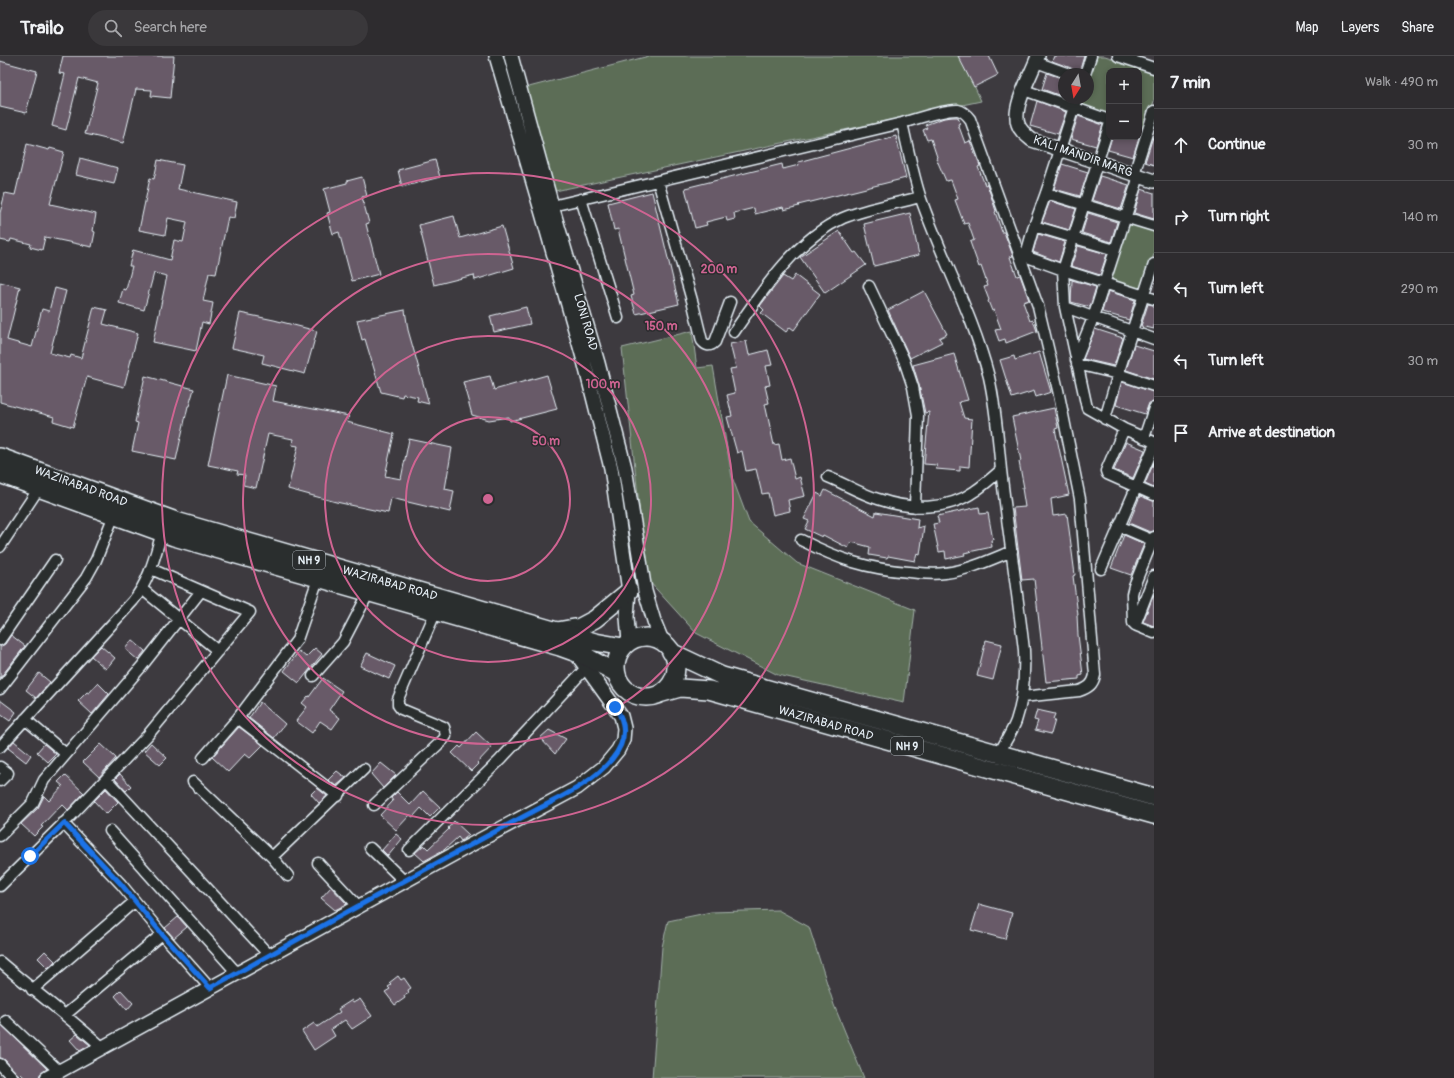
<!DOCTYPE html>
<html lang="en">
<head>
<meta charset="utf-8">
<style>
	:root { --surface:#2e2c2f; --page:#3a383b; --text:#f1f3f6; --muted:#a7a7aa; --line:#49484b }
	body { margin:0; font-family:Pangolin,sans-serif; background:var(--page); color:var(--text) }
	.controls { position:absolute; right:12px; top:12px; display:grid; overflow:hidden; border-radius:8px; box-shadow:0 2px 6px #0003 }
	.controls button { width:36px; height:36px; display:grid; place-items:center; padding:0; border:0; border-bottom:1px solid var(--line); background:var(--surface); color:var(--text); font:20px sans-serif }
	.compass { position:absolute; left:1058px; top:12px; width:36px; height:36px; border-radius:50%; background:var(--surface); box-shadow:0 2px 6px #0003; rotate:191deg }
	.stop { position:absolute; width:12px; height:12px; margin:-9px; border:3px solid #1a73e8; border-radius:50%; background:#fff }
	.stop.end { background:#1a73e8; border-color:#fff; box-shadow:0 1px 4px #0008 }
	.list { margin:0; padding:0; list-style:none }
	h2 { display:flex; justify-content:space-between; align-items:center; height:52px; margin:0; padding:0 16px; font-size:17px }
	h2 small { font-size:13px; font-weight:400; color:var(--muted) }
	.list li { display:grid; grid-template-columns:26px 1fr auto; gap:12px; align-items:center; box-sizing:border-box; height:72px; padding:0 16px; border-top:1px solid var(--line) }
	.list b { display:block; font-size:15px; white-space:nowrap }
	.list em { font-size:13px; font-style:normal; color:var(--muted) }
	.icon { flex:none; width:22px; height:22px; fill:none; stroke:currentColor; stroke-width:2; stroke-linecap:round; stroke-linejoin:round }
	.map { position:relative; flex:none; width:1154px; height:1022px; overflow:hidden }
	header { display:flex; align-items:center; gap:24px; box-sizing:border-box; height:56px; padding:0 20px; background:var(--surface); border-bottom:1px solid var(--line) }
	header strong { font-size:19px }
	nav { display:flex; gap:22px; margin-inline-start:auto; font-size:14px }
	.search { width:280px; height:36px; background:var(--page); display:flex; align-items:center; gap:10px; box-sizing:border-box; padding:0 14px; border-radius:22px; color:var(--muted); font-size:15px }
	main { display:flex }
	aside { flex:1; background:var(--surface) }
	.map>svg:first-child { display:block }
</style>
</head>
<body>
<header>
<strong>Trailo</strong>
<div class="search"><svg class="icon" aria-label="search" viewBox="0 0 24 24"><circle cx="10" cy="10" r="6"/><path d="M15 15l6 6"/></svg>Search here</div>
<nav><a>Map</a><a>Layers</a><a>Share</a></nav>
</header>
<main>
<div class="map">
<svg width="1154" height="1022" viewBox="0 0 1154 1022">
	<rect width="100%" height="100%" fill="#3d3a3f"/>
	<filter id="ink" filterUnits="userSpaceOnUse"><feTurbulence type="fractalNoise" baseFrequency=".025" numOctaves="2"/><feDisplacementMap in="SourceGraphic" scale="8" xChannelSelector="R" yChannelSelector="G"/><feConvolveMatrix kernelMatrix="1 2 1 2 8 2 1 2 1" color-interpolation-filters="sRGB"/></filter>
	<g filter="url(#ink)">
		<path fill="#5c6d57" stroke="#a2afa8" d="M649,0H961L981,45L555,135L521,33Z
			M1092,0H1105L1154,16V45L1145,72L1139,71V15H1109V60L1076,49L1078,42H1088V18Z
			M1128,165L1154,173V198L1142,235L1109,225Z
			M692,275L697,312L713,310L732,421L749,466L797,507L915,554L904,647L778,619L696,577L647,523L622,292Z
			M778,854L809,871L834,949L864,1022H652L662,891L668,865L711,856Z"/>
		<path fill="#685a67" stroke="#e8f1f8" d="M63,0H174L170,42L151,40L152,34L136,33L123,87L85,78L98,27L79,22L66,74L52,70L65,18L59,17Z
			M958,0H989L998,19L974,31Z
			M1054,0H1084L1079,17L1075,15L1071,12L1052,5Z
			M0,5L37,15L26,57L0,51Z
			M1047,17L1064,23V41L1042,33Z
			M1037,45L1066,56L1058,78L1030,70Z
			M1078,60L1103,69L1096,90L1071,83Z
			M953,61H958L960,67L958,68L965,87L970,85L976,101H977L980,110L978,111L985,129L987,128L996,155L995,156L1002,176H1004L1013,200L1010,201L1017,220L1020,219L1029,244L1023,246L1030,265L1033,264L1037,275L1006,287L1005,283L999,285L995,274L1001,273L994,254L992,255L988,245L989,244L984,231L988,230L981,210L979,211L970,186L974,184L968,167L964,168L955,144L958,143L951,124L946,125L936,102L937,101L931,83L927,84L923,74L927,72L925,69L944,62Z
			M896,80L906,122L798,149L799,150L784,154L783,151L755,158L754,152L734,157L735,163L727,165L726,161L706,166L707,169L695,172L685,132L782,108L783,113L799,109L798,106Z
			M1112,81H1139L1133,101L1108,94Z
			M1153,81H1154V109L1145,106Z
			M27,88L49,94L50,92L64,96L50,148L96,158L93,175L95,176L92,191L45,181L42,194L30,191L31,188L11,183L10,186L0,184V157L5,137L15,139Z
			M80,102L118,112L114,128L76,119Z
			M158,104L183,109L178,133L237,146L234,162L228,161L216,218L209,217L203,245L213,247L209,268L202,266L196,295L153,286L167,220L154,217L144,254L119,247L123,233L126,234L132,210H129L133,194L170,204L174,184L183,186L187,166L168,162L165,179L139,174L150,122L154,123Z
			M435,104L440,121L402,131L398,114Z
			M1062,108L1088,116L1080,140L1054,133Z
			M1100,120L1129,129L1121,153L1092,144Z
			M362,121L367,140L362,141L369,167L366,168L379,218L352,225L339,176L333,178L327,157L330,156L324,133L347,127V125Z
			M1141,133L1154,137V163L1134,157Z
			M652,136L679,248L636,258L631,240L634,239L618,173L614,174L608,147Z
			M1050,145L1076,153L1069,174L1042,166Z
			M910,157L919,199L874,210L864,168Z
			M1088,157L1117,166L1111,186L1082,177Z
			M454,160L460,182L502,170L514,212L475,224L474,219L434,229L419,169Z
			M839,175L854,197L856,196L866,209L825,237L800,201Z
			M1038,178L1065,186L1059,206L1033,196Z
			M1078,190L1107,198L1100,219L1071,210Z
			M795,219L820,238L794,274L790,271L786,276L761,257L764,254L760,250L783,220L791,225Z
			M1072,224L1096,231L1090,251L1071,246Z
			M0,226L20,231L7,284L32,291L42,253L49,255L55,232L66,235L50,297L70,302L71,299L81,302L94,251L107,254L103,268L138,277L124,331L87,321L73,371L53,365L54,361L0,346Z
			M924,235L947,278L939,282L942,286L910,302L888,254Z
			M1108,235L1135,244L1129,264L1102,256Z
			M1148,248L1154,249V273L1141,270Z
			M526,251L530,268L494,276L490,260Z
			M405,254L408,274L429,348L417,345L418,341L403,338L402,341L381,336L365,283L362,284L357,264Z
			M240,257L274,264L317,275L305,318L262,307L264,299L232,292Z
			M1095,273L1123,282L1114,310L1083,303Z
			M746,285L749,299L768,294L772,309L766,310L770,329L765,330L769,347L765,348L774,389L779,388L782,404L790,402L795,423L800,421L805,440L788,444L790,455L773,459L768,437L762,438L756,413L746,415L742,395L737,397L727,361L732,360L727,339L735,337L730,313L736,312L730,288Z
			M1134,289L1154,295V323L1126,314Z
			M1039,296L1051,336L1036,341L1034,335L1012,342L1000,304L1014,300L1015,304Z
			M954,298L968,344L959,346L964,362L972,363L969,411L960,410V415L936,413L937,409L924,408L929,356L925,357L919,329L913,309Z
			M227,319L276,330L273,345L349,360L347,366L394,378L385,420L401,423L409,383L452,392L445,433L454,435L450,456L391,442L388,457L336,446L288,433L298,390L292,389L293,383L268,378L256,432L243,429L245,419L237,418L238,415L208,409Z
			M547,319L557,353L510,365L509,361L489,364L472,359L463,326L490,320L494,334Z
			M145,320L194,333L189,350H188L176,404L132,395L138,367L135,366Z
			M1122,326L1154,336V346L1149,347L1145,358L1116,349Z
			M1054,352L1058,372L1055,373L1069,439L1051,443L1053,460L1067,458L1075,519L1073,520L1078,559H1077L1078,579L1083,619L1079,620V623L1046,626L1034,523L1022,524L1013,452L1025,451L1022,432H1024L1019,406L1021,405L1012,361Z
			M1126,386L1145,394L1133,422L1114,414Z
			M1154,406V432L1145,428Z
			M825,434L875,460L876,456L918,463L917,472L924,470L920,499L917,498L915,505L888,500L887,502L869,499L870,491L851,486L848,492L823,479L822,481L805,473L809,465L804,463L817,437L822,440Z
			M1140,440L1154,445V475L1150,476L1129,467Z
			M979,451L980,458L988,457L993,484H991L992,491L964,497L965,499L946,503L945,495L939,496L933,468L939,467L937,460Z
			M1124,479L1144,488L1131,519L1111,512Z
			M1154,538V570L1143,566Z
			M11,579L25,590L0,622V590L5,588Z
			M132,584L145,595L138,604L125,593Z
			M986,584L1002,588L993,624L977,620Z
			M101,590L115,602L106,613L91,600Z
			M315,592L322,598L299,627L284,615L299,595L306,601Z
			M367,597L395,610L389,623L360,610Z
			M39,617L50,626L36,642L26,634Z
			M323,622L342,635L329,654L340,662L332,673L320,665L312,677L296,665L307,651L302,647L308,640L309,641Z
			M98,627L109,638L92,658L78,645L87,636L89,637Z
			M0,644L16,656L10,665L0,658Z
			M260,646L285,668L274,682L249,662Z
			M1037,654L1055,658L1053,663L1055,664L1051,678L1035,674L1038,665L1034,664Z
			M239,671L263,689L250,702L245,698L228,716L212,701Z
			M549,674L566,683L555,698L540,682Z
			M476,676L492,691L477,707L478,708L471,715L452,697L459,690L461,692Z
			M14,685L31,699L26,706L8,692Z
			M151,687L167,702L160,709L144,695Z
			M44,688L56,698L48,706L37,696Z
			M101,688L116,702L99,721L83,706Z
			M381,707L396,719L383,732L371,718Z
			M337,715L346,722L336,730L328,724Z
			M120,718L131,730L126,735L115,723Z
			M65,719L84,737L68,754L62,748L41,770L43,771L34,780L21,768L38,752L44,740L49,745L63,730L58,726Z
			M317,732L327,740L319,747L311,738Z
			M106,733L118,746L106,758L94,745Z
			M423,735L440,751L430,761L421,752L413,761L410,759L396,774L380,759L393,745L391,742L397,736L410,749Z
			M454,765L469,779L464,783L461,785L458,781L444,794L424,805L415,797L424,789L428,793L449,773L448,772Z
			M396,778L402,783L388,800L382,794Z
			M331,831L347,848L335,854L321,842Z
			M979,848L1012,857L1005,883L971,874Z
			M178,861L187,871L174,882L165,872Z
			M45,895L55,905L48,912L38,902Z
			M398,920L401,924L404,922L411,932L408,934L409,937L404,940L405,942L395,949L385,936L390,933L388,931L391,929L389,927Z
			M121,934L133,947L127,954L115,940Z
			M360,943L372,960L352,973L345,964L331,973L335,980L314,994L302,975L314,967L317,971L340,956L338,953L352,944L353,947Z
			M0,967L47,1013L40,1018L39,1022H25L20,1017L18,1019L5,1004L0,1002Z
			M77,978L85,985L90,989L80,995L70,984Z"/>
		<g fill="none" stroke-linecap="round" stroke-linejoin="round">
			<g stroke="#e8f1f8" stroke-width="13">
				<path id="minor" d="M1118,0L1154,12
					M1036,6L1069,18
					M1085,18L1091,0
					M1024,34L1109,64
					M1077,42L1046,137L1034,170L1026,198L1030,202L1063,214L1154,243
					M902,67C908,92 913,119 921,143C942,203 973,259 989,321C996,352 998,383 1001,414C1008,474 1017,534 1024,594C1025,617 1024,642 1016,665C1012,676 1004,687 999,698
					M1109,70L1063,214L1065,251L1154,283
					M1134,118L1154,55
					M658,125L693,248L702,285C706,290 710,291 715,286L730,246
					M1046,137L1154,170
					M581,143L618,262
					M552,150L902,67C916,63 944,53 958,54C963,55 967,59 970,63L1038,250L1058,334L1080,443L1095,619C1093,629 1088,632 1079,635L1022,641
					M1034,170L1115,194
					M869,230L904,304L913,331L918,359L915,451
					M1065,251L1087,352L1124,373L1154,386
					M734,276C762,235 796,183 843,162C867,152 895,148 920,141
					M1076,304L1093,262L1139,120
					M1077,308L1118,318L1154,330
					M1105,363L1118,318L1154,208
					M1124,373L1106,415L1107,418L1154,439
					M1144,382L1154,352
					M828,421C845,428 861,438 878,443C910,454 947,455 975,435C984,429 993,421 1001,414
					M1119,470L1154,485
					M1154,481L1134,530L1132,538L1133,567L1137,570L1154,577
					M801,484C838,503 867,513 909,516C921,517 933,519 945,517C969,514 990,504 1012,495
					M0,491L39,432
					M1101,513L1154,390
					M142,533L218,595
					M1135,569L1154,520
					M0,584L55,504
					M313,620L343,586L369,536
					M0,633L86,522L96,504L114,459
					M238,662L338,740
					M25,663L66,698
					M0,691L133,545C150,524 155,499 163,473
					M203,702L238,662L297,584L320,517
					M0,711L8,717L0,725
					M106,723L269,899
					M193,726L272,801L288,820
					M374,749L443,684L446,680L444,671L401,653L398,649V643L436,555
					M63,767L121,828L162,878L210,932
					M110,775L237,917
					M0,780L33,747L44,724L142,610L201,535
					M370,792L404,825
					M409,794L500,704L586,612
					M272,801L364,713
					M318,807L359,851
					M0,830L68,763L147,680L250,556L151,513
					M0,906C34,935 69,961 102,991
					M32,934L135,845
					M65,959L162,878
					M6,965L59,1015
					M0,1008L13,1022"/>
			</g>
			<g stroke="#e8f1f8" stroke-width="16">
				<path id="tertiary" d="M496,0L541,154L584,305L611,412L629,535L627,561L629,586
					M511,0L552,150L598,307L625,412L645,535L654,565L663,587
					M1038,0C1032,18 1012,50 1018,68C1020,75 1026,79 1032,84L1154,125
					M47,1022L465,792L577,732L604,711L618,694L623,684L624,672L621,660L575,596"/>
			</g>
			<g stroke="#e8f1f8" stroke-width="20">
				<path id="primary" d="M557,575L580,571L595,563L629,535"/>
			</g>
			<g stroke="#e8f1f8" stroke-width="20">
				<path id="trunk" d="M0,401L176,465L595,586L623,591
					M0,418L174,481L560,591L585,600L616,617
					M616 611a30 30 0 1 1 60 0a30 30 0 1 1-60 0Z
					M671,596L722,620L1154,741
					M659,638L680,632L709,634L1154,759"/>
			</g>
			<use href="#minor" stroke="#2a2d2e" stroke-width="10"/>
			<use href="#tertiary" stroke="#2a2d2e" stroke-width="13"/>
			<use href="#primary" stroke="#2a2d2e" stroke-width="17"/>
			<use href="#trunk" stroke="#2a2d2e" stroke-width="17"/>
		</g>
	</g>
	<g fill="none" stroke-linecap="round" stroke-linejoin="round" filter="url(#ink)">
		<path stroke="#1a73e8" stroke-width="5" d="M30,800L64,767L121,828L162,878L210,932C295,885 379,838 465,792C490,778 515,765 540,752C565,739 593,726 612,703C626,686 628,669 615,651"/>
	</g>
	<g fill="none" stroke="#cf6492" stroke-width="2">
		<circle cx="488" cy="443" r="82"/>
		<circle cx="488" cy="443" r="163"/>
		<circle cx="488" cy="443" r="245"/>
		<circle cx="488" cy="443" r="326"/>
	</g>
	<g text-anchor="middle" stroke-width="3" stroke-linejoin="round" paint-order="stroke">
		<g fill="#2a2d2e" stroke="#afb6bb" stroke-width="1">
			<rect x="293" y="495" width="32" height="18" rx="3"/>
			<rect x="891" y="681" width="32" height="18" rx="3"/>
		</g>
		<g font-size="11" font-weight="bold" fill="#e8f1f8">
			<text x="309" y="508">NH 9</text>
			<text x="907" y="694">NH 9</text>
		</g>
		<g font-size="12" fill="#e8f1f8" stroke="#2a2d2e">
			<text transform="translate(1083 100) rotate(19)" y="4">KALI MANDIR MARG</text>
			<text transform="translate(586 266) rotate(74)" y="4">LONI ROAD</text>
			<text transform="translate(81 430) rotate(20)" y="4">WAZIRABAD ROAD</text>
			<text transform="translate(390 527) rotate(16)" y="4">WAZIRABAD ROAD</text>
			<text transform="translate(826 667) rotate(16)" y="4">WAZIRABAD ROAD</text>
		</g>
	</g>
	<circle cx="488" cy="443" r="6" fill="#cf6492" stroke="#2a2d2e" stroke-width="2"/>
	<g font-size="12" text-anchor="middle" font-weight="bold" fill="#cf6492" stroke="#2a2d2e" stroke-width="3" stroke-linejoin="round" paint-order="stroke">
		<text x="719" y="217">200 m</text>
		<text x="661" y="274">150 m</text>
		<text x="603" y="332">100 m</text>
		<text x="546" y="389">50 m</text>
	</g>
</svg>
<div class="controls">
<button>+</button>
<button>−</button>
</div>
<svg class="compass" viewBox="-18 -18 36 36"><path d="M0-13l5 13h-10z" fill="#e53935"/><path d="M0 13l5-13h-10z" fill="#a7a7aa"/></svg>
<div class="stop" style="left:30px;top:800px"></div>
<div class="stop end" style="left:615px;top:651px"></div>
</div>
<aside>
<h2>7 min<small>Walk · 490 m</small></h2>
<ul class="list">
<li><svg class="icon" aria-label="ahead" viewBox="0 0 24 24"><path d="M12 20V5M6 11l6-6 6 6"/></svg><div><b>Continue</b></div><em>30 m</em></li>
<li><svg class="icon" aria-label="right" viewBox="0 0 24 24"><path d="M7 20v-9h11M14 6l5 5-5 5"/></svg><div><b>Turn right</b></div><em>140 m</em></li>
<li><svg class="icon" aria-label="left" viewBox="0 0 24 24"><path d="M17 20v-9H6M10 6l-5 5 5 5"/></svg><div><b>Turn left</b></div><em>290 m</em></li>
<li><svg class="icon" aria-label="left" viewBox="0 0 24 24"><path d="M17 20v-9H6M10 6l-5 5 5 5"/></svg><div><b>Turn left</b></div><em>30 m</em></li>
<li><svg class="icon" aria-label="arrive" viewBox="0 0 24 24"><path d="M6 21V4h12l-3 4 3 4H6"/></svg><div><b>Arrive at destination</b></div></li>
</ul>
</aside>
</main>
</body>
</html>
